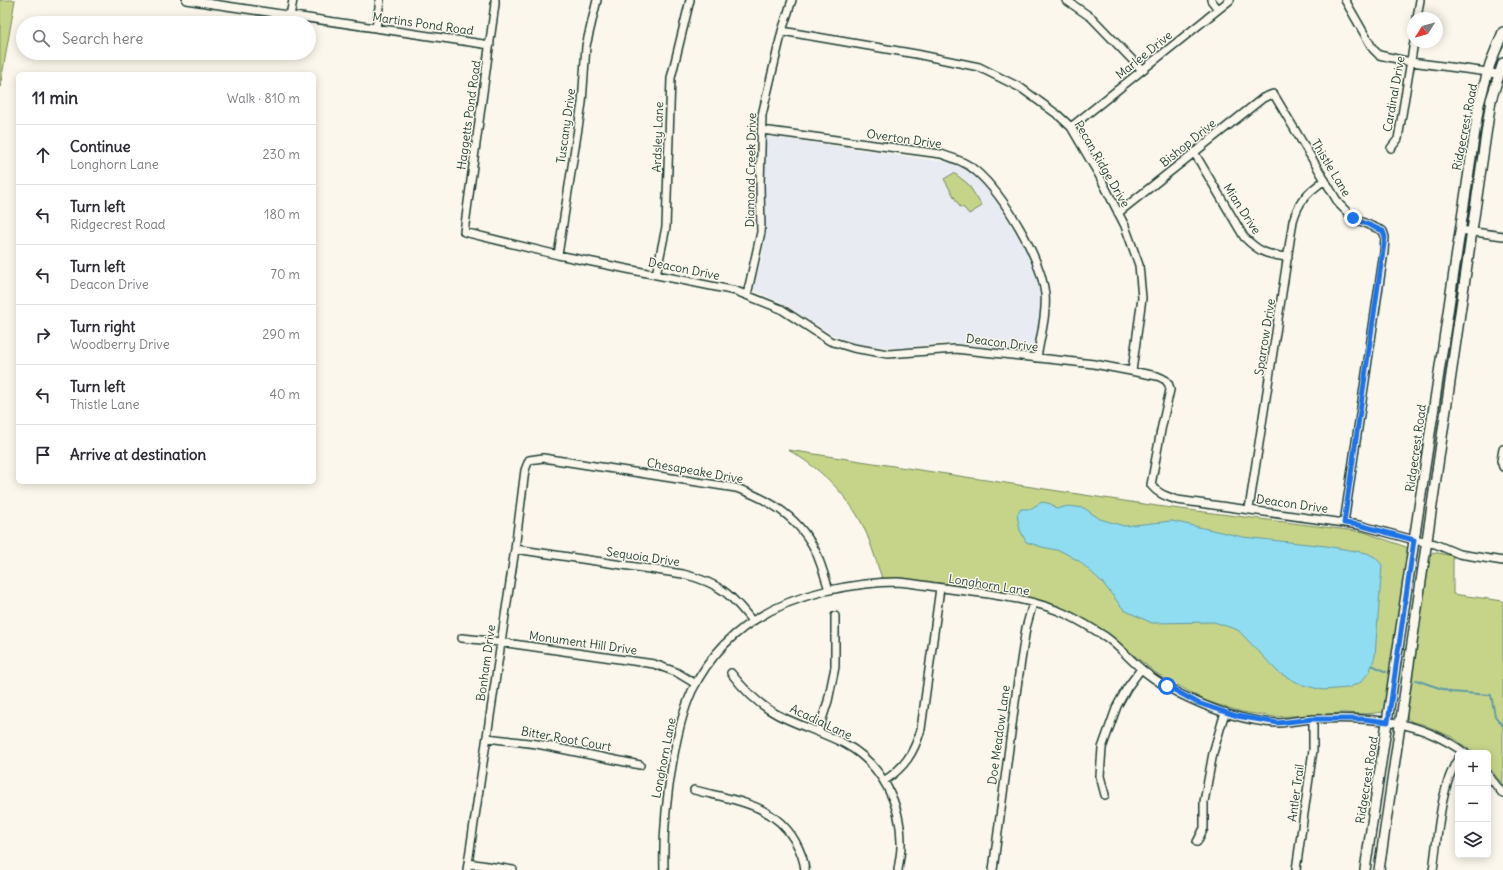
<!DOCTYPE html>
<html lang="en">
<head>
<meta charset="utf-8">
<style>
	:root { --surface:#fff; --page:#f7f7f7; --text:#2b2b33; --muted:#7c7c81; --line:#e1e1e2 }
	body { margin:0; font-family:Delius,sans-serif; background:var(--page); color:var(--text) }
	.controls { position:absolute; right:12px; bottom:12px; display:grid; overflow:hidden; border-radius:6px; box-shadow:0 2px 10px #0003 }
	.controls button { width:36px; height:36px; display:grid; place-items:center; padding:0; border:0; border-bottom:1px solid var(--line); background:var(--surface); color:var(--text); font:20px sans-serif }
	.compass { position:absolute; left:1407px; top:12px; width:36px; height:36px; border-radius:50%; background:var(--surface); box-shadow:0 2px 10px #0003; rotate:233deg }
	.stop { position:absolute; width:12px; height:12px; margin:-9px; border:3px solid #1a73e8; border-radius:50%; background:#fff }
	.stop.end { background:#1a73e8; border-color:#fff; box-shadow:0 1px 4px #0008 }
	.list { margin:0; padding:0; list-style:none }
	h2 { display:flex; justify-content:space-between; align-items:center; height:52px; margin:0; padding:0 16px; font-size:17px }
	h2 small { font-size:13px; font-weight:400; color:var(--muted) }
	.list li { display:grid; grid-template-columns:26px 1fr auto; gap:12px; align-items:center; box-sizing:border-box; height:60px; padding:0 16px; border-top:1px solid var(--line) }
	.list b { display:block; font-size:15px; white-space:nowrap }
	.list p { margin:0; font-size:13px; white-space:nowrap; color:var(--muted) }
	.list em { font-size:13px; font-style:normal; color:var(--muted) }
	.icon { flex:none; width:22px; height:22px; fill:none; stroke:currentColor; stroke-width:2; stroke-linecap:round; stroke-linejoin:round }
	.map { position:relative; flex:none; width:1503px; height:870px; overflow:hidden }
	.search { position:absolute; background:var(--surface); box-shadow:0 2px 10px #0003; left:16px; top:16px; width:300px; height:44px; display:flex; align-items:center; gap:10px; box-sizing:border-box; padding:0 14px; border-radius:22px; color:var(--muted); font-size:15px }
	.panel { position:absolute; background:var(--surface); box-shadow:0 2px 10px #0003; left:16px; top:72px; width:300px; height:412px; border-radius:6px }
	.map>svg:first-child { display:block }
</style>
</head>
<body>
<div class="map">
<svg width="1503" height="870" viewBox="0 0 1503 870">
	<rect width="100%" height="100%" fill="#fbf7ec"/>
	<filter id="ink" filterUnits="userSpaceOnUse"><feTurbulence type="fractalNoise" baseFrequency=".025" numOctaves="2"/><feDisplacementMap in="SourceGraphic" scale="8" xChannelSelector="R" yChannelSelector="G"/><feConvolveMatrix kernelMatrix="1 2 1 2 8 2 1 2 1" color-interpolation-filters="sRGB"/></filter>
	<g filter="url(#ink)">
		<path fill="#e8ebf1" d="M766,136L953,163L971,172L988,188L997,200L1030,257L1038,275L1041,286V301L1036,352L954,343L934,344L898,348L864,345L845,340L829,333L784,304L757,292L754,289L753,285L761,264L765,235L764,170Z"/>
		<path fill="#c5d488" stroke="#72885e" d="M0,0H15L0,88Z
			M954,173L968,184L982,206L969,214L964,208L960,207L944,179Z
			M788,450L1157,506L1364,532L1406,547L1409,551L1384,712L1367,714L1342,713L1275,717L1242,712L1206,701L1156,673L1110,636L1082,619L1055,606L985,587L882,578C875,559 870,538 860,520C844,491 817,466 788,450Z
			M1433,552L1453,556V594L1503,601V785L1488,766V753H1474L1452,737L1422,724L1412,722L1407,718L1406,712L1428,558Z"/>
		<path fill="#90dcf0" stroke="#639ca5" d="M1042,502L1051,504L1056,509L1068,506L1084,508L1100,519L1124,526L1172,521L1243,537L1326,546L1367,553L1375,557L1382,565L1375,656L1370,671L1361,682L1348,688L1323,690L1302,685L1279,673L1238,630L1214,622L1152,623L1124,610L1102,582L1079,561L1061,551L1042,547L1026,542L1020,530L1017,515L1021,509H1030Z"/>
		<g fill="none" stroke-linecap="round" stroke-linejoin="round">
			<path stroke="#639ca5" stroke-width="2" d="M1372,665L1386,672
				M1416,680L1451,692L1491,695L1495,716L1503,726"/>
			<g stroke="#1f3d34" stroke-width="10">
				<path id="street" d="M186,0L490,45
					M495,0V4L464,232L558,255L736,291L781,309L830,341L853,348L888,354L955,349L1094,364L1157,376C1165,379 1169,381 1170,390L1161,430L1151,485C1158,494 1166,496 1177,500L1359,525L1414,540L1435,544L1459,554L1503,561
					M1066,0L1092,18L1142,70
					M1211,0L1218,9
					M1345,0L1373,49L1379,55L1411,62L1488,72L1499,75
					M290,16L293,0
					M1417,18L1420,0
					M376,28L380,0
					M782,31L916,54L979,67L1021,88L1058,115L1071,127L1099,175L1125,226L1139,265L1142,298L1132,371
					M1071,127L1230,0
					M762,130L941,154C953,158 966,162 976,171C1004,195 1041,258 1045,294C1047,315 1040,338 1037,358
					M1391,148L1398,139L1414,42
					M1194,152L1244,237C1259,252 1267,255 1288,257
					M1118,213L1263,98L1273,94L1276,98L1339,204L1353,218L1383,231L1385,237L1384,252L1344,523
					M1460,230L1503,236
					M558,255L582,103L586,46L597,0
					M656,275L666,227L671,78L690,0
					M747,295L761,232L760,184L762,115L782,31L792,0
					M1503,449L1501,461L1503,467
					M1249,509L1293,221C1299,200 1308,192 1325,180
					M515,549L683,574C719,583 730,593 752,621
					M462,638L500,642L654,664L676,672L696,684
					M731,673C744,690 759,705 778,715C800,726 824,733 845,744C882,764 902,805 901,846C901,854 899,862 898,870
					M818,732L828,701L835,667V616
					M487,738L537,744L640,765
					M1488,775L1503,794
					M884,781C905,767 914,753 921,729L940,588
					M694,790C733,800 773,803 795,841C800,850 804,860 805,870
					M1105,795L1100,776L1102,748L1117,706L1127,688L1141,669
					M1197,842L1204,828V802L1213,753L1225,712
					M468,863L513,870
					M467,870L515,549L525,470L529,460L543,458L736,488C769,499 799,518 815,550C821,563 825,577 829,590
					M664,870C663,835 666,801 672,766C676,741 681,715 692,691C719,635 766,605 825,591C848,586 873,582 897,582C912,583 928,586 943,588C986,594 1031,597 1070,616C1082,622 1095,630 1106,637C1120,647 1131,661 1145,672C1169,691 1199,704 1228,714C1242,718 1265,723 1279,723C1292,722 1304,719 1316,719C1371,717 1418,719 1465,753
					M993,870L1017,687L1026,628L1033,603
					M1296,870L1313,750V719
					M1433,870C1438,836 1440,787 1458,759"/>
			</g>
			<g stroke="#1f3d34" stroke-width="12">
				<path id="secondary" d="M1365,870L1479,104L1490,64L1503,32
					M1379,870L1491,100L1503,63"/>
			</g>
			<use href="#street" stroke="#fbf7ec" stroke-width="7"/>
			<use href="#secondary" stroke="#fbf7ec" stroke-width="9"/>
		</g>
	</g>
	<g fill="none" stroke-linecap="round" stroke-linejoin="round" filter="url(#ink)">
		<path stroke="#1a73e8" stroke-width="5" d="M1167,686L1198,703L1237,716L1278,723L1313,719H1363L1388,722L1414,540L1359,525L1344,523L1385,237L1383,231L1353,218"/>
	</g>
	<g text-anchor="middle" stroke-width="3" stroke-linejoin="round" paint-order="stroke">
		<g font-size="12" fill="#1f3d34" stroke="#fbf7ec">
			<text transform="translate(423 24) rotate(8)" y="4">Martins Pond Road</text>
			<text transform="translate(1144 55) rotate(-39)" y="4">Marlee Drive</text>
			<text transform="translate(1394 94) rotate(-80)" y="4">Cardinal Drive</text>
			<text transform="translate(469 115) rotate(-82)" y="4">Haggetts Pond Road</text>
			<text transform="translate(566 126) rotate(-82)" y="4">Tuscany Drive</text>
			<text transform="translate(1465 127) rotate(-79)" y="4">Ridgecrest Road</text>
			<text transform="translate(658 137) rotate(-88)" y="4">Ardsley Lane</text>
			<text transform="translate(904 139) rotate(8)" y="4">Overton Drive</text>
			<text transform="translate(1188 143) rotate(-39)" y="4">Bishop Drive</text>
			<text transform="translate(1102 164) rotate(60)" y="4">Pecan Ridge Drive</text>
			<text transform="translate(1331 168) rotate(59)" y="4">Thistle Lane</text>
			<text transform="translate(751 170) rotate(-89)" y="4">Diamond Creek Drive</text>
			<text transform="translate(1242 209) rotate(57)" y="4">Mian Drive</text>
			<text transform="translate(684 269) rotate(11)" y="4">Deacon Drive</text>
			<text transform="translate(1265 337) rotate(-81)" y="4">Sparrow Drive</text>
			<text transform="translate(1002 343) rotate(7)" y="4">Deacon Drive</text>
			<text transform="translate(1416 448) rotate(-82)" y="4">Ridgecrest Road</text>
			<text transform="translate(695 471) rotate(10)" y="4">Chesapeake Drive</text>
			<text transform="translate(1292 504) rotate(8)" y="4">Deacon Drive</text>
			<text transform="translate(643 557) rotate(8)" y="4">Sequoia Drive</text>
			<text transform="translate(989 585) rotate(9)" y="4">Longhorn Lane</text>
			<text transform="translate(583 643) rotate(8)" y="4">Monument Hill Drive</text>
			<text transform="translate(486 663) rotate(-82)" y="4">Bonham Drive</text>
			<text transform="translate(821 722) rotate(25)" y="4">Acadia Lane</text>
			<text transform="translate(999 735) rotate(-82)" y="4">Doe Meadow Lane</text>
			<text transform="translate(566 739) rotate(10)" y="4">Bitter Root Court</text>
			<text transform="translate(664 758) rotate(-79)" y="4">Longhorn Lane</text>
			<text transform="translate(1367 780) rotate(-81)" y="4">Ridgecrest Road</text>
			<text transform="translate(1296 793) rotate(-82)" y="4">Antler Trail</text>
		</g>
	</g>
</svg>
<div class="controls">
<button>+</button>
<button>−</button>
<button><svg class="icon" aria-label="layers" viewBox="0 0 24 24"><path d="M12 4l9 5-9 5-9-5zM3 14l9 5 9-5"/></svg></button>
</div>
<svg class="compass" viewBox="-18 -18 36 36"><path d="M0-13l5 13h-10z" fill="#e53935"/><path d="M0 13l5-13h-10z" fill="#7c7c81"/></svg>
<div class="stop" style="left:1167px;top:686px"></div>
<div class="stop end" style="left:1353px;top:218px"></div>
<div class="search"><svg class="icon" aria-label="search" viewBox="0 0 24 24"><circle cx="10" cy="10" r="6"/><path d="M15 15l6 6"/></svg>Search here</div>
<section class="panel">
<h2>11 min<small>Walk · 810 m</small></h2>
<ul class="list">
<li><svg class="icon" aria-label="ahead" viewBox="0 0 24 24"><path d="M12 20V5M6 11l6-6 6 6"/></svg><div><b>Continue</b><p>Longhorn Lane</p></div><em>230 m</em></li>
<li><svg class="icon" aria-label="left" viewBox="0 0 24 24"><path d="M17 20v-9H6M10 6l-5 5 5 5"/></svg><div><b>Turn left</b><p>Ridgecrest Road</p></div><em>180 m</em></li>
<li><svg class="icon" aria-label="left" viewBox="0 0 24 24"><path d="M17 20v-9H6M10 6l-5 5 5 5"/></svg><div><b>Turn left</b><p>Deacon Drive</p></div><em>70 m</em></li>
<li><svg class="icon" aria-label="right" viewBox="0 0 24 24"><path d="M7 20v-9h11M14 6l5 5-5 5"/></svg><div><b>Turn right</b><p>Woodberry Drive</p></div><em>290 m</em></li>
<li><svg class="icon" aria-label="left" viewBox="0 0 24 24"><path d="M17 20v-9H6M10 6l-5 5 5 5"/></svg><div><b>Turn left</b><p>Thistle Lane</p></div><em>40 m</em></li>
<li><svg class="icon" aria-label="arrive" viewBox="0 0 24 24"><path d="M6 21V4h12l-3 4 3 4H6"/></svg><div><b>Arrive at destination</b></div></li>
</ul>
</section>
</div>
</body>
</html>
